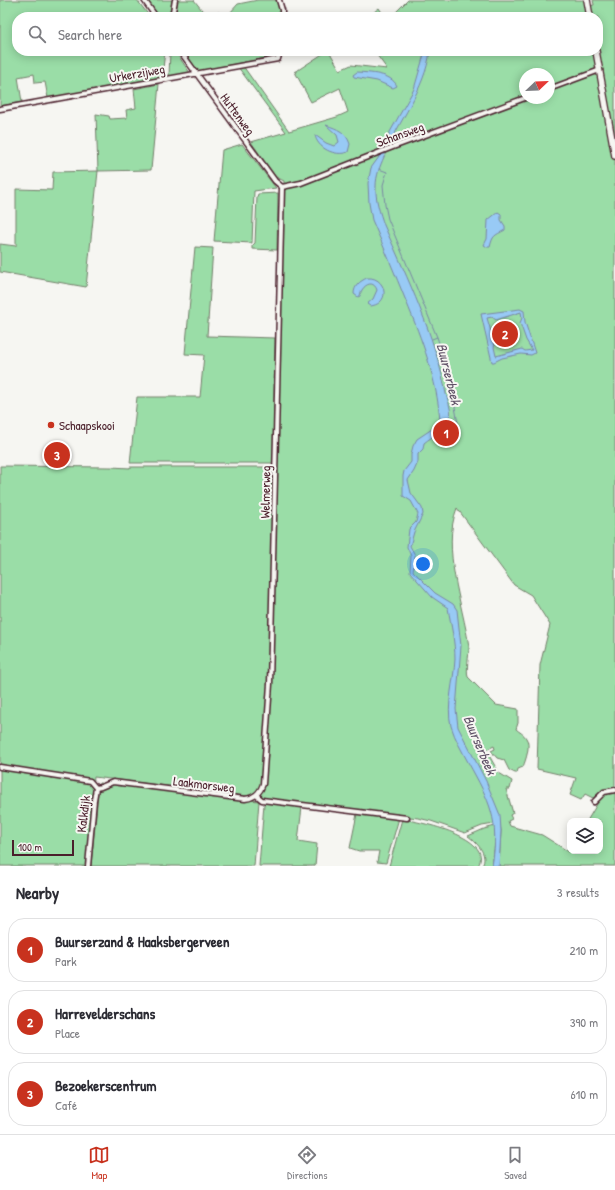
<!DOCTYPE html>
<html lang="en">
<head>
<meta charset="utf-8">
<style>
	:root { --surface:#fff; --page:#f2f2f3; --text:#2b2b33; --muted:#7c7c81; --line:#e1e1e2; --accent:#c8321e }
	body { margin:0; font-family:"Patrick Hand",sans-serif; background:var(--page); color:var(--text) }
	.controls { position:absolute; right:12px; bottom:12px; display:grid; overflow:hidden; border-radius:8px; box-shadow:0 2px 10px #0003 }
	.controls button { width:36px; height:36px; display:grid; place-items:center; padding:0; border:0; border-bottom:1px solid var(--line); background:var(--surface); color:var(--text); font:20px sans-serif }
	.compass { position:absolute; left:519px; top:68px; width:36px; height:36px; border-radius:50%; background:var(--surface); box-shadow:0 2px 10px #0003; rotate:67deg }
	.scale { position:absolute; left:12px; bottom:10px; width:62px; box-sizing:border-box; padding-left:4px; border:2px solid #4a1f2b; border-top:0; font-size:11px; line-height:14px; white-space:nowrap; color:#4a1f2b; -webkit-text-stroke:3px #f6f6f2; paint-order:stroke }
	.you { position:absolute; left:423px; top:564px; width:14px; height:14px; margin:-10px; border:3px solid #fff; border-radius:50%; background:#1a73e8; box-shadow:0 0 0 6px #1a73e833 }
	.badge { display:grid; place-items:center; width:26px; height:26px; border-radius:50%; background:var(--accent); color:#fff; font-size:13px; font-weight:700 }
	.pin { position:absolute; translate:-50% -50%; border:2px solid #fff; box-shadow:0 1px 4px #0006 }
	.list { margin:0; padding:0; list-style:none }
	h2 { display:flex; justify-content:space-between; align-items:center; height:52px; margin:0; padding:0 16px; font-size:17px }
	h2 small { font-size:13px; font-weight:400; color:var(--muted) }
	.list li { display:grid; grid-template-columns:26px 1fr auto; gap:12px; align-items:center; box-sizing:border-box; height:64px; margin:0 8px 8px; padding:0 8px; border:1px solid var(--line); border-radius:16px }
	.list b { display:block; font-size:15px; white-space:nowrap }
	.list p { margin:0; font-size:13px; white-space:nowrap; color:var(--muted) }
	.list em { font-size:13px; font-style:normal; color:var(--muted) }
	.icon { flex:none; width:22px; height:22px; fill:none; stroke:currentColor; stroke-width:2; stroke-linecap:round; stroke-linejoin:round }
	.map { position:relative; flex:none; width:615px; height:866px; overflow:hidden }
	.search { position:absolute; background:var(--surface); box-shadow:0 2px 10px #0003; left:12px; right:12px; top:12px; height:44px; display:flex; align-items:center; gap:10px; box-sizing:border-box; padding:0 14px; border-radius:16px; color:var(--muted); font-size:15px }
	.sheet { height:268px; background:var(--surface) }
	nav { display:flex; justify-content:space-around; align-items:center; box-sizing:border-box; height:56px; border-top:1px solid var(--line); background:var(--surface); font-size:11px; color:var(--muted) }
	nav a { display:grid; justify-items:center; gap:2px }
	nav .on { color:var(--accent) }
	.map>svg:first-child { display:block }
</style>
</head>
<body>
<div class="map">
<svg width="615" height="866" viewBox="0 0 615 866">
	<rect width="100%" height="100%" fill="#f6f6f2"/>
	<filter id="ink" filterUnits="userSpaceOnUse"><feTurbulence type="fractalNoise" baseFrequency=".025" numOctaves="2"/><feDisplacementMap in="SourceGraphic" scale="8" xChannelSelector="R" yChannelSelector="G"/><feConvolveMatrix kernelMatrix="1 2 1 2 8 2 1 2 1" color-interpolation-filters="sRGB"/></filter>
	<g filter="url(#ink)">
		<path fill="#9adda7" stroke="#727e69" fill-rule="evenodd" d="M0,0H137L150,17H17V51H165L162,77L48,98L45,82L35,83L34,74L18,77L22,102L0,106Z
			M147,0H172L170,17H159Z
			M178,0H194L205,14L211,15L219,12L221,17H175Z
			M258,0H281L283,17H231L229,14L238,4Z
			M408,0H584L585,7L594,5L593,0H615V788L601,791L593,798L585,794L581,800L570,795L576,778L537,769L540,665L550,625L531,595L514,585L457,508C441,549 463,604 469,647C469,655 466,671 468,677L496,705L518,709V723L516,729C519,732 524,734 526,738C531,745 526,759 523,767L518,769L517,773H515L509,770L504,760L497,758L491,751L495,749L494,746L486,750L499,773L512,781L510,789H506L513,813L510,815L512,819L508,821L510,826L542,835L569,852L570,850L600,851V821H587L603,794L615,792V866H499L501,831L500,823L482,826L465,833L431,821L418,818L264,799C260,796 252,794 247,796L94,777L86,866H0V466L111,467L130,468V467H277L284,181L276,177L251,142L286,132L238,67L243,66L289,131L337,117L348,112L340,88L311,102L295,72L327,51H329L340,70L351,65L387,69L374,51H598V17H368L379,8L385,17L393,15ZM525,74H549V98H525Z
			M170,51H175L190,73L169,76Z
			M184,51H281L277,56L198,71Z
			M159,84L151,170L98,171L86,287L0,272V244L16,246V189L52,190L53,172L98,171L96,114L109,116L110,119L127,118L126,110L136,108L134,89Z
			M242,144L276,188L254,191L252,243L214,241L222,150Z
			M278,193L277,250L252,249V246L255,243L257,197L258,194Z
			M195,247L213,248L207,336L275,338L273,463H130L137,397H200L204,355L185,354Z
			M99,783L259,801L254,866H91Z
			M266,803L302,807L298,841L317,844L315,866H259L264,804Z
			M357,814L399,818L386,863L377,862L379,851H359L350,848Z
			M402,819C420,822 495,837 478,866H389Z
			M495,826V843L492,866H482C489,854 476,842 468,836L484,829Z"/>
		<path fill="#98caf5" stroke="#7986a4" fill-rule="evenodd" d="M425,51H430C425,90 398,121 384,157C380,166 376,176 376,186C375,199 380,213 384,225C408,280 435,335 446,394C448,401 452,411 450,418C449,429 432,436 424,443L423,449L418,454V462L414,471L408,480L411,493L422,508L423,514L414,532L410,546L415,555L413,571L435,593L453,604L457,610L461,646L456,709L458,727L486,781L500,815L501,831L499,866H492C500,820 490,802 468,762C462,751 455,739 451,726C446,704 454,682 455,659C455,642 451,625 448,608L432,597L410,572L411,556L407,547L409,529L416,522L418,514L411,501L403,496V476L404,471L411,462V454L413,446L417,439L435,427L440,421C437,379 422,340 406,301C395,274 384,247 372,220L369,203L368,183L371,168L379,157L380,150L414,89Z
			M357,72C370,73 391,73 397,86L393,88L377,81L354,77L353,75Z
			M326,125C338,129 346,132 350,144L348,152C335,157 317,148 315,135L326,143L334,146L339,142L337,135Z
			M498,212L501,214V220L505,226V230C494,236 493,235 490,247H487L484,245L487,239L488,220Z
			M367,278C386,276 392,304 370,306L367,304L373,299L377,290C373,278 361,286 360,296L358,297L354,294C354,286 360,281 367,278Z
			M520,309L524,311L525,322L535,353L531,355L521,354L502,358L494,362H492L481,314ZM521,312L522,318L520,323L526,340L532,350L525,351L522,349L496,356L494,347L495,345L487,318L492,317L496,320Z"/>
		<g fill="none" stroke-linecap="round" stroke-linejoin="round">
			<path stroke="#7986a4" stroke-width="1" d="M379,169L387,172L383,185L385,205L388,219L437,337
				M432,339L437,337C447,365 453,394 458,424"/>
			<g stroke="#4a1f2b" stroke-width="7">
				<path id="minor" d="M144,0L156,17
					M279,0L282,10V17
					M172,17L175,0
					M180,51L275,181L282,187
					M549,89L600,70
					M0,109L278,59L280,51
					M282,187L301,183L393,147L525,98
					M0,767L90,781L96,788
					M96,788L101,787L113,782L245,799C255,798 260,793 263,784L270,684L282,187
					M256,795L262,800L407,818
					M594,802L604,792L615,790
					M88,866L94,800L96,788"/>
			</g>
			<g stroke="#4a1f2b" stroke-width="8">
				<path id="major" d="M587,0L590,17
					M596,51L615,156"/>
			</g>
			<use href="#minor" stroke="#f6f6f2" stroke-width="4"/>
			<use href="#major" stroke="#f6f6f2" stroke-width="5.5"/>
		</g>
	</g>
	<circle fill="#c8321e" stroke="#f6f6f2" stroke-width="1.5" cx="51" cy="425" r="4"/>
	<g text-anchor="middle" stroke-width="4" stroke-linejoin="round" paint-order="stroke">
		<g font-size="13" fill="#4a1f2b" stroke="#f6f6f2">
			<text transform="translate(137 73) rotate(-10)" y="5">Urkerzijweg</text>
			<text transform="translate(238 114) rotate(54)" y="5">Huttenweg</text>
			<text transform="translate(400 134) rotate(-20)" y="5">Schansweg</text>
			<text transform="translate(265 492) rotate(-89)" y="5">Welmerweg</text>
			<text transform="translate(204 784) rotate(7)" y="5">Laakmorsweg</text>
			<text transform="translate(83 814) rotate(-83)" y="5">Kalkdijk</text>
		</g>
		<g font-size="13" fill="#4a1f2b" stroke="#f6f6f2" text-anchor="start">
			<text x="59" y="430">Schaapskooi</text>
		</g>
		<g font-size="14" font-style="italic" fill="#615268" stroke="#f6f6f2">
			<text transform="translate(449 374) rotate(76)" y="5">Buurserbeek</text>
			<text transform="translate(480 745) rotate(67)" y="5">Buurserbeek</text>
		</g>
	</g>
</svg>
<div class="controls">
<button><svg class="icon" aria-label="layers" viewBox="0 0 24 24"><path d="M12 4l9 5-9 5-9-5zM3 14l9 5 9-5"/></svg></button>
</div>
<svg class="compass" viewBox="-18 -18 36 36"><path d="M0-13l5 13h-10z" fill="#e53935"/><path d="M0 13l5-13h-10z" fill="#7c7c81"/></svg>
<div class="scale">100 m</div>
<div class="you"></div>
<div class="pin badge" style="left:446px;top:433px">1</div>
<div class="pin badge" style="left:505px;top:334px">2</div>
<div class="pin badge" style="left:57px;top:455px">3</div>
<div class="search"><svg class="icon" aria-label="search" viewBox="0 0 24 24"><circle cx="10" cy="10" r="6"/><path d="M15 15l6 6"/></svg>Search here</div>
</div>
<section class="sheet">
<h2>Nearby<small>3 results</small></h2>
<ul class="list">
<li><span class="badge">1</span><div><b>Buurserzand &amp; Haaksbergerveen</b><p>Park</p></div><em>210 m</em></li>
<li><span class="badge">2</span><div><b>Harrevelderschans</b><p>Place</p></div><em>390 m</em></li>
<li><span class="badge">3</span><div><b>Bezoekerscentrum</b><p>Café</p></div><em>610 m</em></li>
</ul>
</section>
<nav>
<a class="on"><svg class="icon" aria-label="map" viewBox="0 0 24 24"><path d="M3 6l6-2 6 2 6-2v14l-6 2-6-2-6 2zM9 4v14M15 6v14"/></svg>Map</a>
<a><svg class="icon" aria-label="directions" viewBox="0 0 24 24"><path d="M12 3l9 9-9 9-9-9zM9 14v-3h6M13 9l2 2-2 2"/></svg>Directions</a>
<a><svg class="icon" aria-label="saved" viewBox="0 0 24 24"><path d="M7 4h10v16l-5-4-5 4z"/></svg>Saved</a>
</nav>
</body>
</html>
